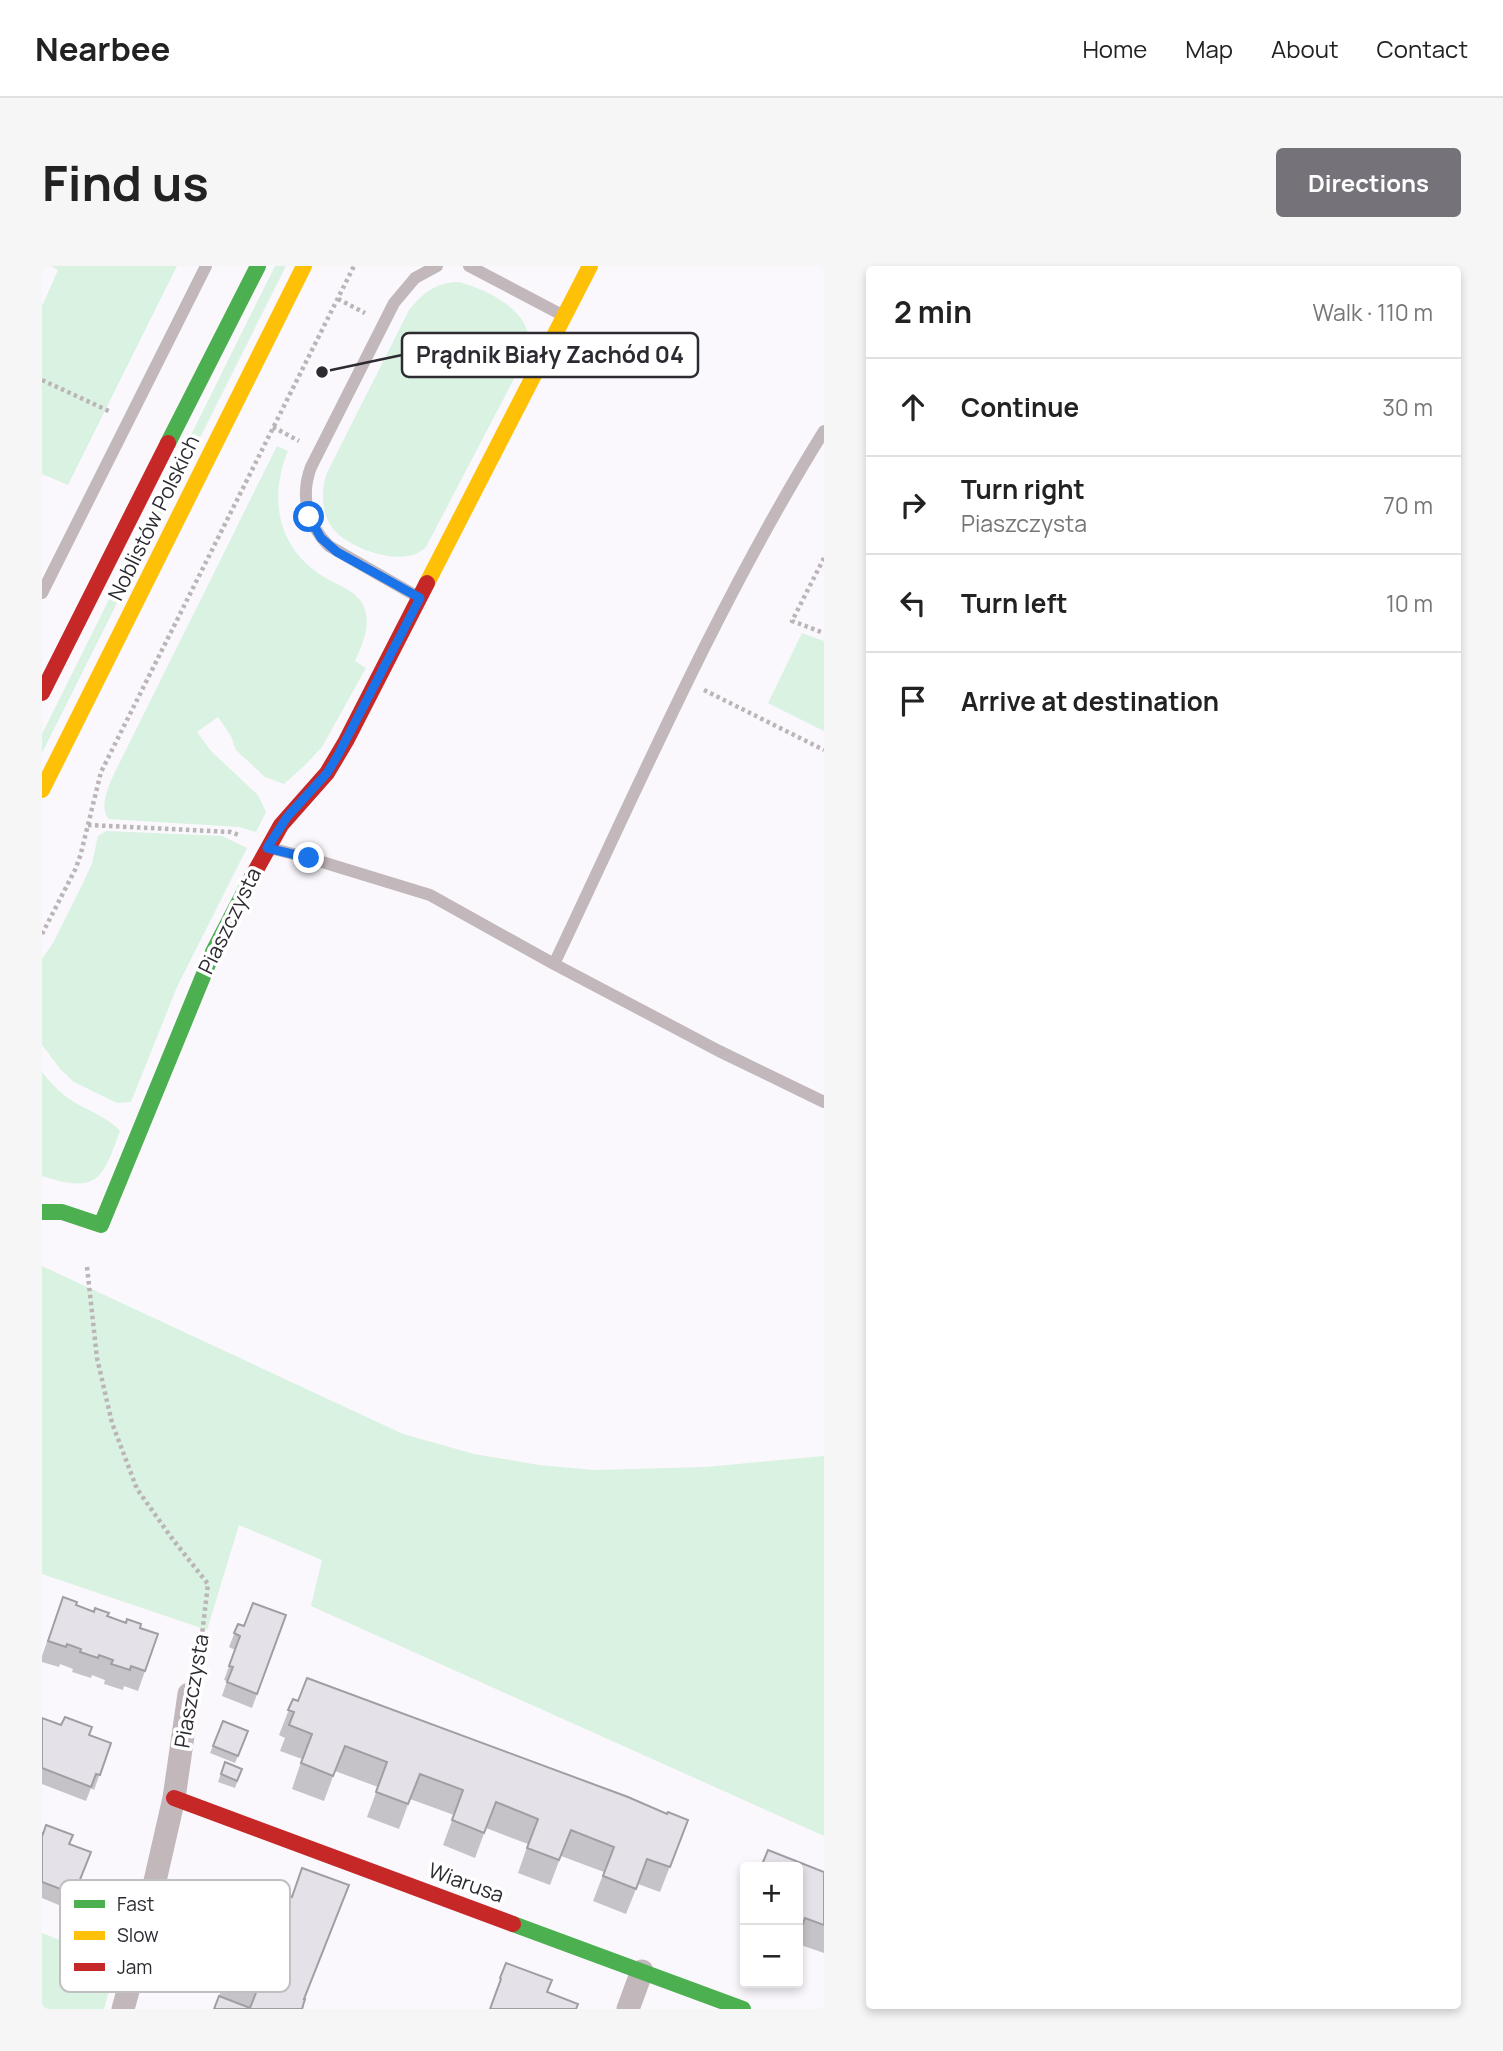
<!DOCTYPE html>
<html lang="en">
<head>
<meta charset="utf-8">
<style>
	:root { --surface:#fff; --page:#f6f6f6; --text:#222; --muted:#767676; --line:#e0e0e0; --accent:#757279 }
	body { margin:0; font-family:Manrope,sans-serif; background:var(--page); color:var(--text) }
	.controls { position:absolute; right:21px; bottom:21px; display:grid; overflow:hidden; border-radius:7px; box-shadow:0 4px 10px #0003 }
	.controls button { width:63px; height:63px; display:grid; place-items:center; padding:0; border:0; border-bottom:2px solid var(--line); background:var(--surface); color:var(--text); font:35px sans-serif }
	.stop { position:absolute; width:21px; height:21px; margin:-16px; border:5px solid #1a73e8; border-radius:50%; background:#fff }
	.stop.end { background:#1a73e8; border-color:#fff; box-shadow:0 2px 7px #0008 }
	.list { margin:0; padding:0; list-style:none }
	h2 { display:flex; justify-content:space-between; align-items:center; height:91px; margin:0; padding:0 28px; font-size:30px }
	h2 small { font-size:23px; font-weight:400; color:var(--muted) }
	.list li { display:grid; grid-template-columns:46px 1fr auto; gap:21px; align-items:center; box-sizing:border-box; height:98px; padding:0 28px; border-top:2px solid var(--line) }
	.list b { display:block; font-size:26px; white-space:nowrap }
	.list p { margin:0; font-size:23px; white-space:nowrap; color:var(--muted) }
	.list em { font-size:23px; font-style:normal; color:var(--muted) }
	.icon { flex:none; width:38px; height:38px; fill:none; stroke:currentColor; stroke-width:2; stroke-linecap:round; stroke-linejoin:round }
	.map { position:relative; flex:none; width:782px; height:1743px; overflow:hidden; border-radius:7px }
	header { display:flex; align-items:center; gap:42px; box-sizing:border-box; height:98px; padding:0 35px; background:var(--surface); border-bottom:2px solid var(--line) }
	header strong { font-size:33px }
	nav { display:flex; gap:38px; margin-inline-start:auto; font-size:24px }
	.intro { display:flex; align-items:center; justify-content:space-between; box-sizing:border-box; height:168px; padding:0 42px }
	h1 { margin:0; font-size:49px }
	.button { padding:18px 32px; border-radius:7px; background:var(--accent); color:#fff; font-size:24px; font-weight:700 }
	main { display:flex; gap:42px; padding:0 42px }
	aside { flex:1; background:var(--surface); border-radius:7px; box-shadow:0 4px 10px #0003 }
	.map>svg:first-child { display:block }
</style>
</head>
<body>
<header>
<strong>Nearbee</strong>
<nav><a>Home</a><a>Map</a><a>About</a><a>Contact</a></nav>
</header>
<div class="intro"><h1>Find us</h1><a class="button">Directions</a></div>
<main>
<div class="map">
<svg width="782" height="1743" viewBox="0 0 782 1743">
	<rect width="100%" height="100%" fill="#faf8fd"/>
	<path fill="#d9f2e1" d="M9,0H135L26,219L0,208V40L16,4Z
		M233,0H244L0,487V468Z
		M417,16C449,25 497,48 485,88L384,281C364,302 313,285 294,266C280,252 278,228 284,209L367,44C381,27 394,16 417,16Z
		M235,180L246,185C226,233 236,283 282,311C295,319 314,324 321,339C330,357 321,377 313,395L324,402L280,481L263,499L242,518L223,511L194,484L189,470L176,451L155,466L169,485L216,529L224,546L214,566L197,561L67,553C56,542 67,519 73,506Z
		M760,367L782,375V465L726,437Z
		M64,565L180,570L205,582L135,721L89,836L75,837L32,816L19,804L0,779V693L11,677L42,615L50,597L56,570Z
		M0,806C11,820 23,832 39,840C54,848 67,853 78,865C60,914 56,928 0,910Z
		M0,1000L361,1168L432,1188L497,1199L552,1204L664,1201L782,1190V1570L269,1340L280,1294L197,1259L165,1364L0,1308Z
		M0,1667L75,1697L62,1743H0Z"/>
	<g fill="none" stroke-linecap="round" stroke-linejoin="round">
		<path stroke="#bcb5b8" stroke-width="4.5" stroke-dasharray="3.5 3.5" stroke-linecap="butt" d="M296,33L323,47
			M0,114L69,146
			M231,161L257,175
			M782,292L750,355L782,367
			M662,424L782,484
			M46,559L189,566L199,570
			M0,668L34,602L39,587L59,506L312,0
			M45,1001L55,1092L70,1157L95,1223L129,1271L166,1318L159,1377L152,1406"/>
		<path stroke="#c2b7bb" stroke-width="12" d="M427,0L522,50
			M0,327L164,0
			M376,331L287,280C265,258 258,230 269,201L352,37L373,12L395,0
			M228,582L267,592L388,629L512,698L677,785L782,836
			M512,698C597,519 677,334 782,165"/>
		<path stroke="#c2b7bb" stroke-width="23" d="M81,1743L96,1689L132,1532L147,1428
			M586,1743L600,1705"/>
		<path stroke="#4caf50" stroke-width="16" d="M126,177L216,0
			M0,946H20L59,959L171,686L210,611
			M471,1658L701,1743"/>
		<path stroke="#ffc107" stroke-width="16" d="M385,317L548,0
			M0,524L262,0"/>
		<path stroke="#c62828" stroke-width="16" d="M0,427L126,177
			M210,611L239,559L285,507L304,475L385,317
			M132,1532L471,1658"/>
	</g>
	<path fill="#c5c2c8" d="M21,1331L34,1339L116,1368L96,1425L82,1420L81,1424L62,1418L63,1414L50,1409L49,1412L30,1406L31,1403L18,1398L17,1401L0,1396V1390Z
		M244,1349L210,1442L180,1430L185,1415L182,1414L193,1384L187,1381L196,1358L202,1360Z
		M251,1433L646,1554L618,1626L596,1618L584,1648L551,1635L562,1606L519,1590L508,1619L476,1607L486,1578L444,1562L433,1592L401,1579L412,1549L368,1533L357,1563L325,1551L336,1521L293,1505L282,1535L250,1523L260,1493L238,1485L243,1472L237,1469Z
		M0,1452L69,1477L52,1524L49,1522L44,1535L0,1518Z
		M181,1455L206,1465L193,1497L168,1487Z
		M183,1496L200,1503L193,1522L176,1516Z
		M0,1567L49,1586L32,1630L28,1629L24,1642L0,1632Z
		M756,1601L782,1606V1687L756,1678Z
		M214,1618L250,1631L307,1619L262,1733L260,1743H172L203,1661L199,1659Z
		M703,1643V1658L699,1656Z
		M464,1697L505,1726L449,1738Z"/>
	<path fill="#e5e1e9" stroke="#a09ea3" stroke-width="2" d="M21,1331L35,1336L34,1339L52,1346L53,1342L67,1347L65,1350L84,1357L85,1353L99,1358L98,1362L116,1368L103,1405L89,1400L88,1404L69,1398L71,1394L57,1389L56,1392L38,1386L39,1383L25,1378L24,1381L6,1375Z
		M211,1337L244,1349L215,1428L185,1416L191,1401L187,1400L198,1370L192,1367L196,1358L202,1360Z
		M265,1412L586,1531L625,1548L626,1546L646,1554L628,1601L605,1593L594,1623L561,1610L572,1581L529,1564L517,1594L485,1582L496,1553L454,1536L442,1567L410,1554L421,1524L378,1508L366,1538L334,1526L345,1496L303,1480L291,1510L259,1497L270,1468L247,1459L252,1446L246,1444L251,1433L256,1435Z
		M23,1451L50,1461L47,1469L69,1477L58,1509L54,1508L49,1521L0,1502V1452L19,1459Z
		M181,1455L206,1465L196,1490L171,1480Z
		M183,1496L200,1503L195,1515L179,1508Z
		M4,1559L31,1569L27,1578L49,1586L37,1616L33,1615L29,1627L0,1616V1567L1,1568Z
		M726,1584L782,1606V1659L763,1652L756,1671V1601H719Z
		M260,1602L307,1619L262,1733H263L260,1743H172L177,1730L208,1742L217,1719L186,1707L198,1674L229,1686L237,1664L206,1652L212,1636L208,1634L214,1618L250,1631Z
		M464,1697L510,1714L505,1726L536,1738L534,1743H448L459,1713L458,1712Z"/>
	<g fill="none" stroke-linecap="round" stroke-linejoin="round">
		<path stroke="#1a73e8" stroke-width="9" d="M267,251L279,272L295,286L378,332L296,489L285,507L245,551L225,582L267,592"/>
	</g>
	<g text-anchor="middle" stroke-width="7" stroke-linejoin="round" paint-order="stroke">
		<g font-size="21" fill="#2d2a32" stroke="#fff">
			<text transform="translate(112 252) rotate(-64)" y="7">Noblistów Polskich</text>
			<text transform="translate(188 655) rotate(-64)" y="7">Piaszczysta</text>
			<text transform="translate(150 1425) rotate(-80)" y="7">Piaszczysta</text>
			<text transform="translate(424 1617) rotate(20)" y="7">Wiarusa</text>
		</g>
	</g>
	<rect x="18" y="1614" width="230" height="112" rx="10" fill="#fff" stroke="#c0bfc2" stroke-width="2"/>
	<rect x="32" y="1634" width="31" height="8" fill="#4caf50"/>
	<rect x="32" y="1665" width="31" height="9" fill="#ffc107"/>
	<rect x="32" y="1697" width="31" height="8" fill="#c62828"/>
	<g font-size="19" fill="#2d2a32">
		<text x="75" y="1645">Fast</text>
		<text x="75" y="1676">Slow</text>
		<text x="75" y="1708">Jam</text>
	</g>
	<path fill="none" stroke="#2d2a32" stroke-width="2.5" d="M280 106L360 89"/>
	<circle fill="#2d2a32" stroke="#fff" stroke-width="2.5" cx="280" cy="106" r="7"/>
	<rect fill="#fff" stroke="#2d2a32" stroke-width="2.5" x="360" y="67" width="296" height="44" rx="7"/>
	<g font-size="23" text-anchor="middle" font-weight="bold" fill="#2d2a32">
		<text x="508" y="97">Prądnik Biały Zachód 04</text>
	</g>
</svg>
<div class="controls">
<button>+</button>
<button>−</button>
</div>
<div class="stop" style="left:267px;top:251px"></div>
<div class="stop end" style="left:267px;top:592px"></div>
</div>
<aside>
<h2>2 min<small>Walk · 110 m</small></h2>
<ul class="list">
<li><svg class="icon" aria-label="ahead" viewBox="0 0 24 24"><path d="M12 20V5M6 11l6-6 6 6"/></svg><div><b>Continue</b></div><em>30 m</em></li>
<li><svg class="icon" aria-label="right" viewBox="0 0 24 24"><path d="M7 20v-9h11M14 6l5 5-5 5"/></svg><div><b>Turn right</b><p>Piaszczysta</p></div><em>70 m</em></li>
<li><svg class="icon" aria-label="left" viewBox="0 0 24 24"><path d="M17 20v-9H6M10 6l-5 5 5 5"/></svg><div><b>Turn left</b></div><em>10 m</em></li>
<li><svg class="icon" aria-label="arrive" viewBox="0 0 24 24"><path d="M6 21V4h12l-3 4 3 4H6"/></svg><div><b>Arrive at destination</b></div></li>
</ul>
</aside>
</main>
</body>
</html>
